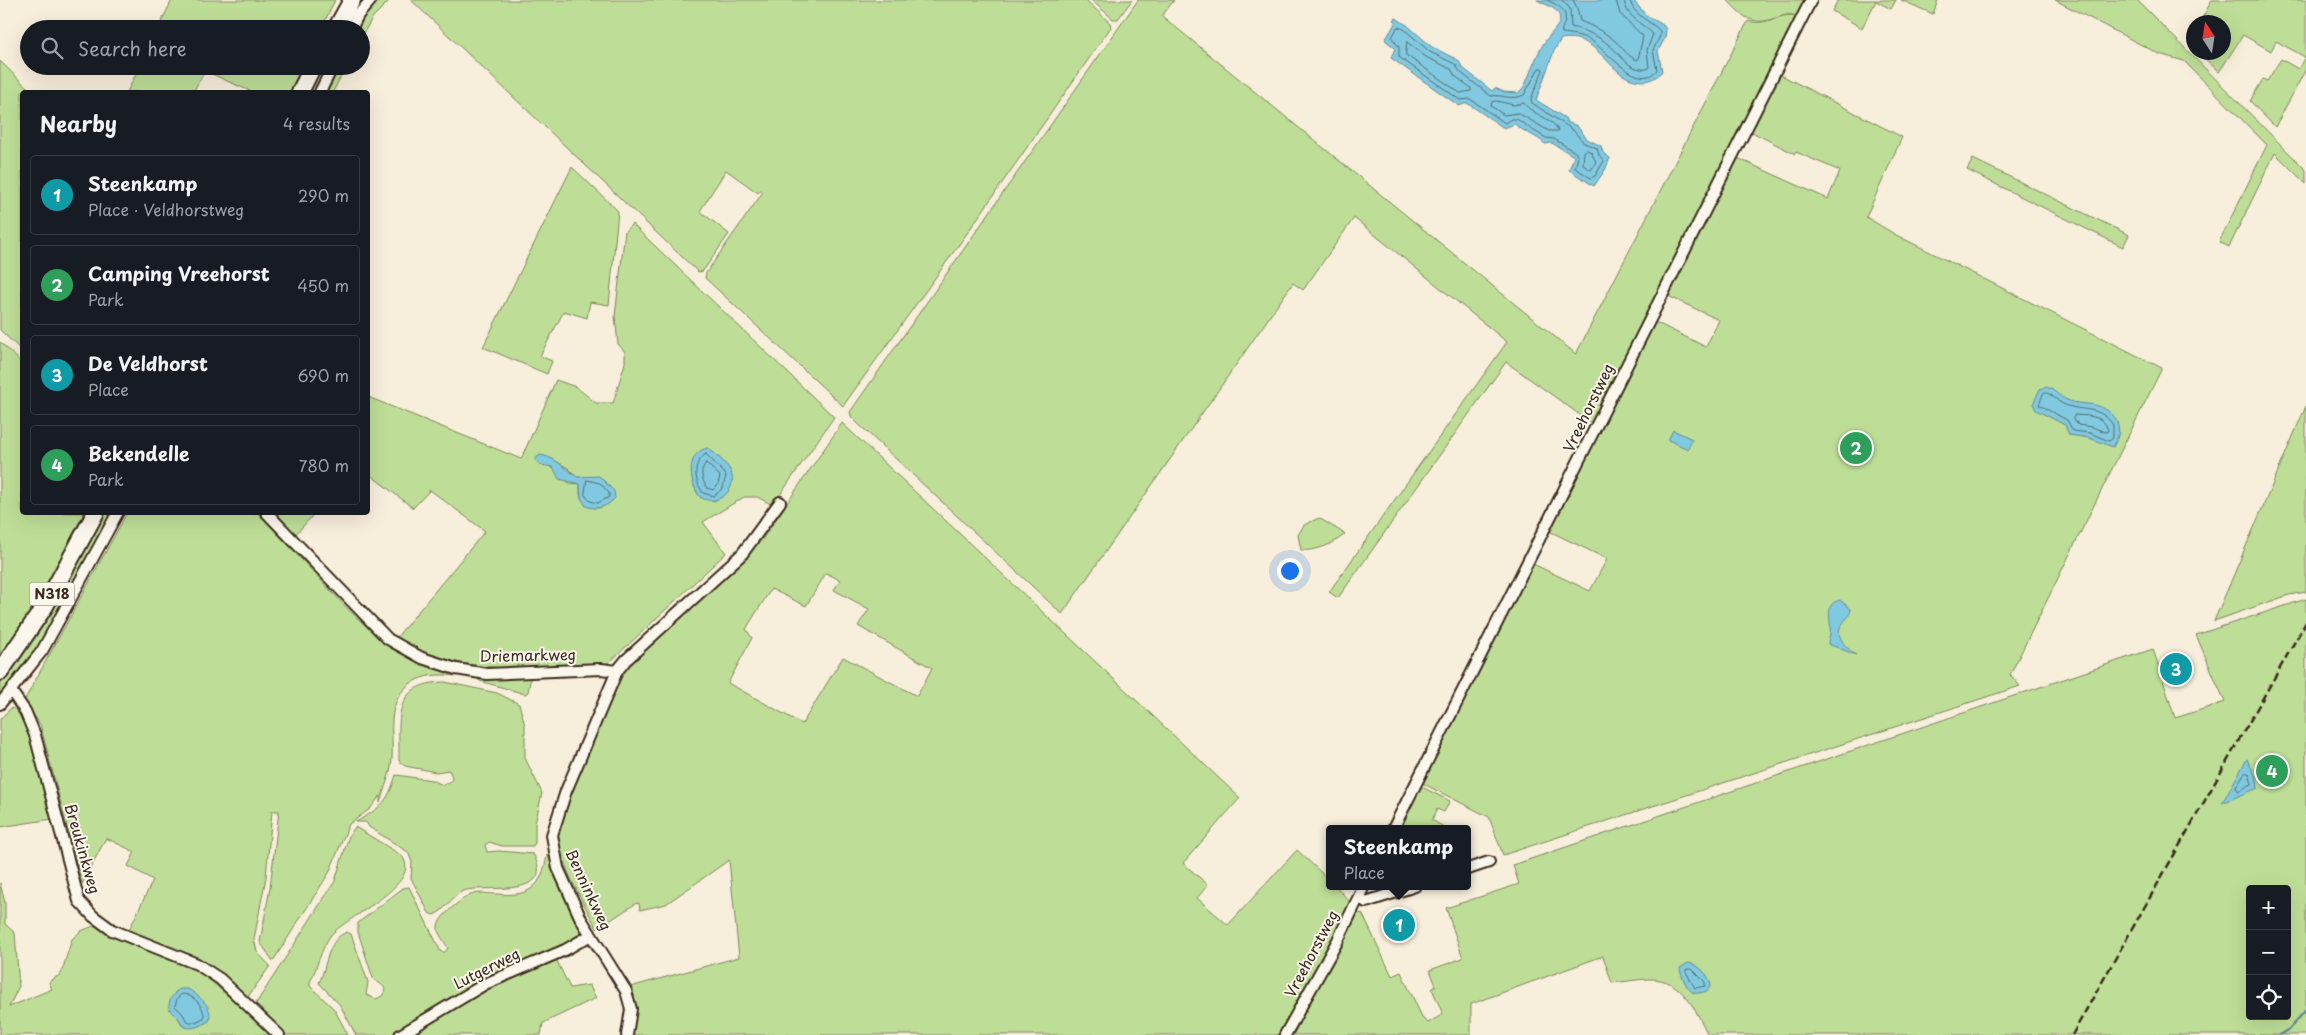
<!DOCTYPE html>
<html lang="en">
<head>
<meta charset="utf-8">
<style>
	:root { --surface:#171b24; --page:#242831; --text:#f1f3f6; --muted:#9ea1a6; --line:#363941; --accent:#0b8043 }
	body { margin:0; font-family:"Playpen Sans",sans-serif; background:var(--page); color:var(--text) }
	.controls { position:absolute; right:15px; bottom:15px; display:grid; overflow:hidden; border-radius:5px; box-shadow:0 5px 20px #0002 }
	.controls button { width:45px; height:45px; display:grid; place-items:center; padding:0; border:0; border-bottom:1px solid var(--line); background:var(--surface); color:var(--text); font:25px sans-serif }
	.compass { position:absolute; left:2186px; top:15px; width:45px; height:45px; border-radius:50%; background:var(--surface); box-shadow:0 5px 20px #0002; rotate:348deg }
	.you { position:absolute; left:1289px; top:570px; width:18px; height:18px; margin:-12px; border:4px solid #fff; border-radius:50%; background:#1a73e8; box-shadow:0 0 0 8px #1a73e833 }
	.badge { display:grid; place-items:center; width:32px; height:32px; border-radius:50%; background:var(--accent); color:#fff; font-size:16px; font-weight:700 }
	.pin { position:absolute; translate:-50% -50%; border:2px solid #fff; box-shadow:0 1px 5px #0006 }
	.popup { position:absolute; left:1326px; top:825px; width:145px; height:65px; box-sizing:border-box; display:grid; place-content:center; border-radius:5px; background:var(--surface); filter:drop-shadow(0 1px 4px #0005); font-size:16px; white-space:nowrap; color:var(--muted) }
	.popup b { font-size:19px; color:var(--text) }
	.popup::after { content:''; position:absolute; left:50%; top:100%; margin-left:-10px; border:10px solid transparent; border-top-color:var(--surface) }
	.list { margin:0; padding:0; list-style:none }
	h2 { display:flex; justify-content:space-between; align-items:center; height:65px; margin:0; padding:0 20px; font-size:21px }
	h2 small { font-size:16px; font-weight:400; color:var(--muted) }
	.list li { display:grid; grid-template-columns:32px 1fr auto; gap:15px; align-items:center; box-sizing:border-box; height:80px; margin:0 10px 10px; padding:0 10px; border:1px solid var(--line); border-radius:5px }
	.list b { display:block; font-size:19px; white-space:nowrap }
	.list p { margin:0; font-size:16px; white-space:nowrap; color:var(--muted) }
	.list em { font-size:16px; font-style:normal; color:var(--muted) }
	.icon { flex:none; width:28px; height:28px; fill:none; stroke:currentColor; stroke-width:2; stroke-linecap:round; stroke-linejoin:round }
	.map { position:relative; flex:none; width:2306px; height:1035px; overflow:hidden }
	.search { position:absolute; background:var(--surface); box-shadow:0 5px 20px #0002; left:20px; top:20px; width:350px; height:55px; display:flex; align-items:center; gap:12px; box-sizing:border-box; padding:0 18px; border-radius:28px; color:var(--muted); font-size:19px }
	.panel { position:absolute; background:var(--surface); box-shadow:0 5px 20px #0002; left:20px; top:90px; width:350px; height:425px; border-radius:5px }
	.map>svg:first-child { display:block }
</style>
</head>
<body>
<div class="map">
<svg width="2306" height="1035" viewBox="0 0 2306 1035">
	<rect width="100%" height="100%" fill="#f8eedc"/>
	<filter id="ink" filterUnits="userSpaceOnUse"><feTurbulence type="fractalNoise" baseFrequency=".02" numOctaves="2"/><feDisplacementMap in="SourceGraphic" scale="10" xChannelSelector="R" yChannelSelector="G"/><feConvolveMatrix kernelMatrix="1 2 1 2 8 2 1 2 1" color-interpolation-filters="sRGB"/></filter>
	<g filter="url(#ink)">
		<path fill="#bede97" stroke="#7c845a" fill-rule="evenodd" d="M172,0H335L321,29H158Z
			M376,0H390L373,17L361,37V29H354L363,15Z
			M411,0H1086L1110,23L1111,27L963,239L843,406L705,278L706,273L763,192L760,190L758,193L726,170L700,211L729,234L703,271L698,272Z
			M1091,0H1132L1118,19H1113Z
			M1138,0H1174L1162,16L1576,354L1748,21C1768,27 1783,10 1797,17L1594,425L1506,362L1338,598L1329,592L1507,342L1354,218L1303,290L1293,283L1062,614L852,418L850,412Z
			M1727,0H1807L1798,16C1782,10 1769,26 1752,20C1743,18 1734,6 1727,0Z
			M1838,0H1896L1891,9L1876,1L1862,28L1832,11Z
			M1901,0H1938L1933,14Z
			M2055,0H2137L2306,170V184L2275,153L2229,247L2219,242L2267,145L2184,61L2159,54Z
			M2212,0H2306V69L2275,127L2250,101L2263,79L2267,81L2281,59L2298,69L2305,57L2276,41L2271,51L2243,35L2219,72L2199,53L2224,52V22H2200Z
			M0,61L32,92H22V351L0,330Z
			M140,66H303L291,92H252L205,71L193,92H127Z
			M336,66H346L333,92H323Z
			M1777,73L1902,137L1866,217L1896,235L2162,368L2010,675L2020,686L1503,855L1489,817L1424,784L1422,780L1531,563L1590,591L1607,559L1551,532L1549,527L1653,321L1706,347L1719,320L1666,295L1735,157L1828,199L1840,171L1796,152L1795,154L1748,130Z
			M1973,159L2129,235L2123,247L1967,170Z
			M572,167L618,211L609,305L590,302L587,318L564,311L540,356L552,361L547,374L483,347Z
			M632,224L834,417L773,505L757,497H744L703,522L726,553L610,662L604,664C535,669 458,677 396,638L485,531L430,490L413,508L368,473V397L521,459L556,380L576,387L596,403H613L625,363V352L618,344L615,316L625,231ZM708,448L724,463L715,501L700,497C688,481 689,456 708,448ZM550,458L568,468L577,477C599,478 597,471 613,491V500L599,508L586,505L580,495V484L569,483L549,465Z
			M0,342L22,363V512L84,513L35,608L0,655Z
			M2306,406V592L2289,595L2214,621Z
			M842,423L1240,798L1183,863L1208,885L1197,898L1228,925L1297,850L1330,881V886H1336L1350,902L1345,915L1281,1035H631C638,1018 637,1004 630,987L739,957L729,860L666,904L640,910L639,903L635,904L597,929C580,895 558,863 556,824L621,675L631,661L732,571L761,541ZM826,573L840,580L834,590L869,609L858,626L932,668L917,696L843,657L802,724L728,683L752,638L746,629L771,589L806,606Z
			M104,513H113L31,662L0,698V684L52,610Z
			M127,513H258L344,605L376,636L392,649L414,660L456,671L457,674L455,676C422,671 395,683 392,720C391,732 393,745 392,758C391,774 384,788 380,803V796L370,809L349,824L329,873L273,961L260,942L270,888L279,811H272L266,877L254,939L257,952L270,966L247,998L212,968L128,932L153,880L128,866L135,852L106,838L82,884L40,724L24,701Z
			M273,513H315L295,535Z
			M1319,518L1345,534C1334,544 1315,552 1301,550L1298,535L1304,525Z
			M2306,599V1035H1708C1696,1011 1682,978 1650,979C1638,979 1624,982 1612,983L1603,956L1471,1004V1035H1293L1357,914L1362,913L1392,976L1401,972L1423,1019L1428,1023L1443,1014L1432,989L1436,986L1430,970L1463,958L1446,908L1519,884L1513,865L2153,649L2175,718L2225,702L2196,635ZM2250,889H2287V1016H2250Z
			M531,676L528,692L525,694L480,681L476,678Z
			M445,682L497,693L519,704L525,725V758L542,793L535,824V843L533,846H502L489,842L485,845L487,852L499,851L533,854C559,900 482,884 463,891C451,896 445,912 433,915L429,913L411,878L412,862L408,852L369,827L366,822H356C381,807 387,804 396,775L432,780L443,785L451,781L452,777L449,770L436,772L405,766L399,761C400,721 390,683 445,682Z
			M11,708C30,712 48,800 53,819L0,827V719Z
			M1418,787H1422L1450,801L1444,812L1437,809L1432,820L1447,829H1397Z
			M355,827L401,855C426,883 345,917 330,936C321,949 317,968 310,982V986L334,1009L348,1035H287L255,1005L335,881L349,836Z
			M547,854L583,935L475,986L391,1035H356L340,1005L319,983C327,967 327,939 347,932L351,934L368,982L366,995L376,999L382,996C390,986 378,984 373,978L358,932V923L403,888L409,887L441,952H445L448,948C445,942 437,933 438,927C438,917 463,897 473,894C480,892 489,894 496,894C530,897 542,888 547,854Z
			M0,883L5,903V924L15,933L19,986L9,1007L52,989L49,982L61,974L72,939L81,931L96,925L107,933L202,973L272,1035H0ZM184,989L209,1021L196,1027L183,1026L175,1013V992Z
			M556,959L570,988L589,985L596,998L543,1023L541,1035H407L473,997Z"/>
		<path fill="#80c9e1" stroke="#648993" d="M1537,0H1633L1646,15L1663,25L1666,29L1665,38L1658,51L1662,71C1653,84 1635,83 1623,75C1604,62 1591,33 1561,39L1554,51L1536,100L1565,118L1567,122L1577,126L1587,139L1601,146L1603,153L1610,158L1605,170L1594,186L1569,170L1574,156L1552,143L1545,144C1536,135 1524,133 1515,124L1504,128L1467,103L1459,106L1391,58L1395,48L1385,40L1396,22L1394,20L1396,18L1407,25L1432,47L1458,60L1463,68L1492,91L1495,88L1504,92L1518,93L1524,87C1531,72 1539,46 1550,35C1555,29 1562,23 1559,15C1557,8 1544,4 1537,0Z
			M2047,387C2055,390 2059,397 2067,400C2076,404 2085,403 2095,405C2117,411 2125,428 2113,447L2089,438L2069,435L2065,425L2036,410L2033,404L2040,389Z
			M1673,430L1692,439L1688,449L1668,440Z
			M708,448C715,454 727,463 731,472C738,490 717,508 700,497C689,482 685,452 708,448Z
			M540,455C553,456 567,469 577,477L599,476L614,491L615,498C608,506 597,511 586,506L581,498L580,484L559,479L553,467L541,465L535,459Z
			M1840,600L1851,609C1850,617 1845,619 1841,626C1834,636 1849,651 1856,655L1828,644C1828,639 1830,636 1830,632C1832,619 1823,604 1840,600Z
			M2247,759L2257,779L2258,788L2222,803Z
			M1688,963C1699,964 1709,975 1711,985L1707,991C1703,992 1698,994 1694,993C1688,991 1680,974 1680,968Z
			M180,989H188C199,996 214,1007 209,1021C201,1025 191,1031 183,1026C178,1015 173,1015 170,1010C166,1003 174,992 180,989Z"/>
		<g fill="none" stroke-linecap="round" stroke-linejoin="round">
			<path stroke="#576a6c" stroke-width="1" d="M1547,0C1557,5 1567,8 1565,21C1564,26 1561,28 1562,33C1571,34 1580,35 1589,39C1605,48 1638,93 1657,70L1653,50L1660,36V31C1651,21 1632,15 1630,0
				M1562,0L1570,9L1571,27C1586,30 1598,36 1609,45C1623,56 1628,71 1647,69L1649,67L1647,50L1653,34C1643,24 1625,16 1624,0
				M1573,0L1577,8L1580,21C1592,26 1603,31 1614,40C1622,46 1628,58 1638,60L1643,36L1620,14L1616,0
				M1398,27L1404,29L1430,52L1455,64L1460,72L1491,96C1502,94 1512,101 1524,95L1539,68H1542L1543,70L1531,99L1532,103L1573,130L1584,143L1597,148L1599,155L1604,161L1595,176L1591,178L1575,168L1578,157L1575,152L1554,139L1546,138L1531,129L1517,119H1511L1505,123L1470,99L1460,100L1399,57V47L1392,38Z
				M1407,42L1426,57L1451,69L1455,76L1471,88V91L1460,93L1406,55Z
				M1497,101L1514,105L1524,103C1532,115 1555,119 1558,131H1549L1518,113L1504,115L1491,106L1492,102Z
				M1587,150L1591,152L1596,162L1591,170L1583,165L1584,152Z
				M2047,393C2053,395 2057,401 2063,404C2083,413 2099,404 2113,425V438L2109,441L2090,433L2073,431L2067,420L2039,405L2043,394Z
				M2075,415C2088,416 2105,415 2108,431L2105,432L2092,427L2078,425L2074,418Z
				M706,454L726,475L723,488L714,496L703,493C694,480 692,463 706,454Z
				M706,463L720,476L718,485L713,490L707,488C702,480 699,470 706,463Z
				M587,480L600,483L609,493V497L598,503L590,501L585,495Z
				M2245,773H2249L2252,784L2238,791L2236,787Z
				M1687,969H1692L1705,982V986L1695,988L1686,972Z
				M182,994C193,994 205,1007 204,1018L195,1022H187L183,1014L175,1006L177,999Z"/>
			<path stroke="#648993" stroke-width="2.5" d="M2279,1035L2289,1029L2306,1010"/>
			<g stroke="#3b2a1e" stroke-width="14">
				<path id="minor" d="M351,29L358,15L371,0
					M320,92L333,66
					M266,512L388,639L422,658L456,669L487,674L601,669L617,671
					M11,691L25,711L35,735L79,901L93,916L112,930L197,964L220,979L279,1035
					M0,704L42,651L118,512
					M1393,829L1811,0
					M1468,869L1489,862
					M1359,897L1366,902L1415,886
					M400,1035L485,984L565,950L591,935
					M627,1035L631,1009L626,991L581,919L558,868L552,835L566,791L617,671L626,660L742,554L780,502
					M1285,1035L1337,942L1364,886"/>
			</g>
			<g stroke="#3b2a1e" stroke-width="20">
				<path id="primary" d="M336,29L352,0
					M300,92L313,66
					M0,672L45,606L96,512"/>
			</g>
			<use href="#minor" stroke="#fbf7ec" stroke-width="10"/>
			<use href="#primary" stroke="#fbf7ec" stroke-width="16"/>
			<path stroke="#3b2a1e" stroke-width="2.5" stroke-dasharray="8 4" stroke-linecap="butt" d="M2072,1035L2306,622"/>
		</g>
	</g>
	<g text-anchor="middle" stroke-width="4" stroke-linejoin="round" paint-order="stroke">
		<rect fill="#fbf7ec" stroke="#75685c" stroke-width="1" x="29.5" y="582.5" width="45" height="23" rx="4"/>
		<g font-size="14" font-weight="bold" fill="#3b2a1e">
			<text x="52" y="599">N318</text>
		</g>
		<g font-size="15" fill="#3b2a1e" stroke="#fbf7ec">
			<text transform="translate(1589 408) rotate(-64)" y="5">Vreehorstweg</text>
			<text transform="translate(528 656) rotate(-1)" y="5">Driemarkweg</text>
			<text transform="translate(82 849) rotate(74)" y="5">Breukinkweg</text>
			<text transform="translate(588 890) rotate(65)" y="5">Benninkweg</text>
			<text transform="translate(1312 954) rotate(-62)" y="5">Vreehorstweg</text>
			<text transform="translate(487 969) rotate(-27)" y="5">Lutgerweg</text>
		</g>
	</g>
</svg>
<div class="controls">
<button>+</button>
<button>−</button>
<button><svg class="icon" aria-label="locate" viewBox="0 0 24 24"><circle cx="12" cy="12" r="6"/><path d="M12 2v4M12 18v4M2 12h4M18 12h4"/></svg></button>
</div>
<svg class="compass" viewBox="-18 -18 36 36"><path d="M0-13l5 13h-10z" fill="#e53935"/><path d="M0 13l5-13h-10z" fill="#9ea1a6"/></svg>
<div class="you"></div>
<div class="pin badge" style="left:1399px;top:925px;background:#0f9aa8">1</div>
<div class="popup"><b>Steenkamp</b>Place</div>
<div class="pin badge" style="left:1856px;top:448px;background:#2e9e5b">2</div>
<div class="pin badge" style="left:2176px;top:669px;background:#0f9aa8">3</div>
<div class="pin badge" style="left:2272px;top:771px;background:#2e9e5b">4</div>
<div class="search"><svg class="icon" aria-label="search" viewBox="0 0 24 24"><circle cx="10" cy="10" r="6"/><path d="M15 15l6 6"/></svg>Search here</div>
<section class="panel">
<h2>Nearby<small>4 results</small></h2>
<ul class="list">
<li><span class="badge" style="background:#0f9aa8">1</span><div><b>Steenkamp</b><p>Place · Veldhorstweg</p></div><em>290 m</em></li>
<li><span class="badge" style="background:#2e9e5b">2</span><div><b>Camping Vreehorst</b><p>Park</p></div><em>450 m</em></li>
<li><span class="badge" style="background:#0f9aa8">3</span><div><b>De Veldhorst</b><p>Place</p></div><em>690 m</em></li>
<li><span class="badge" style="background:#2e9e5b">4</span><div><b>Bekendelle</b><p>Park</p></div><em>780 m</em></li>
</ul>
</section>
</div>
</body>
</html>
